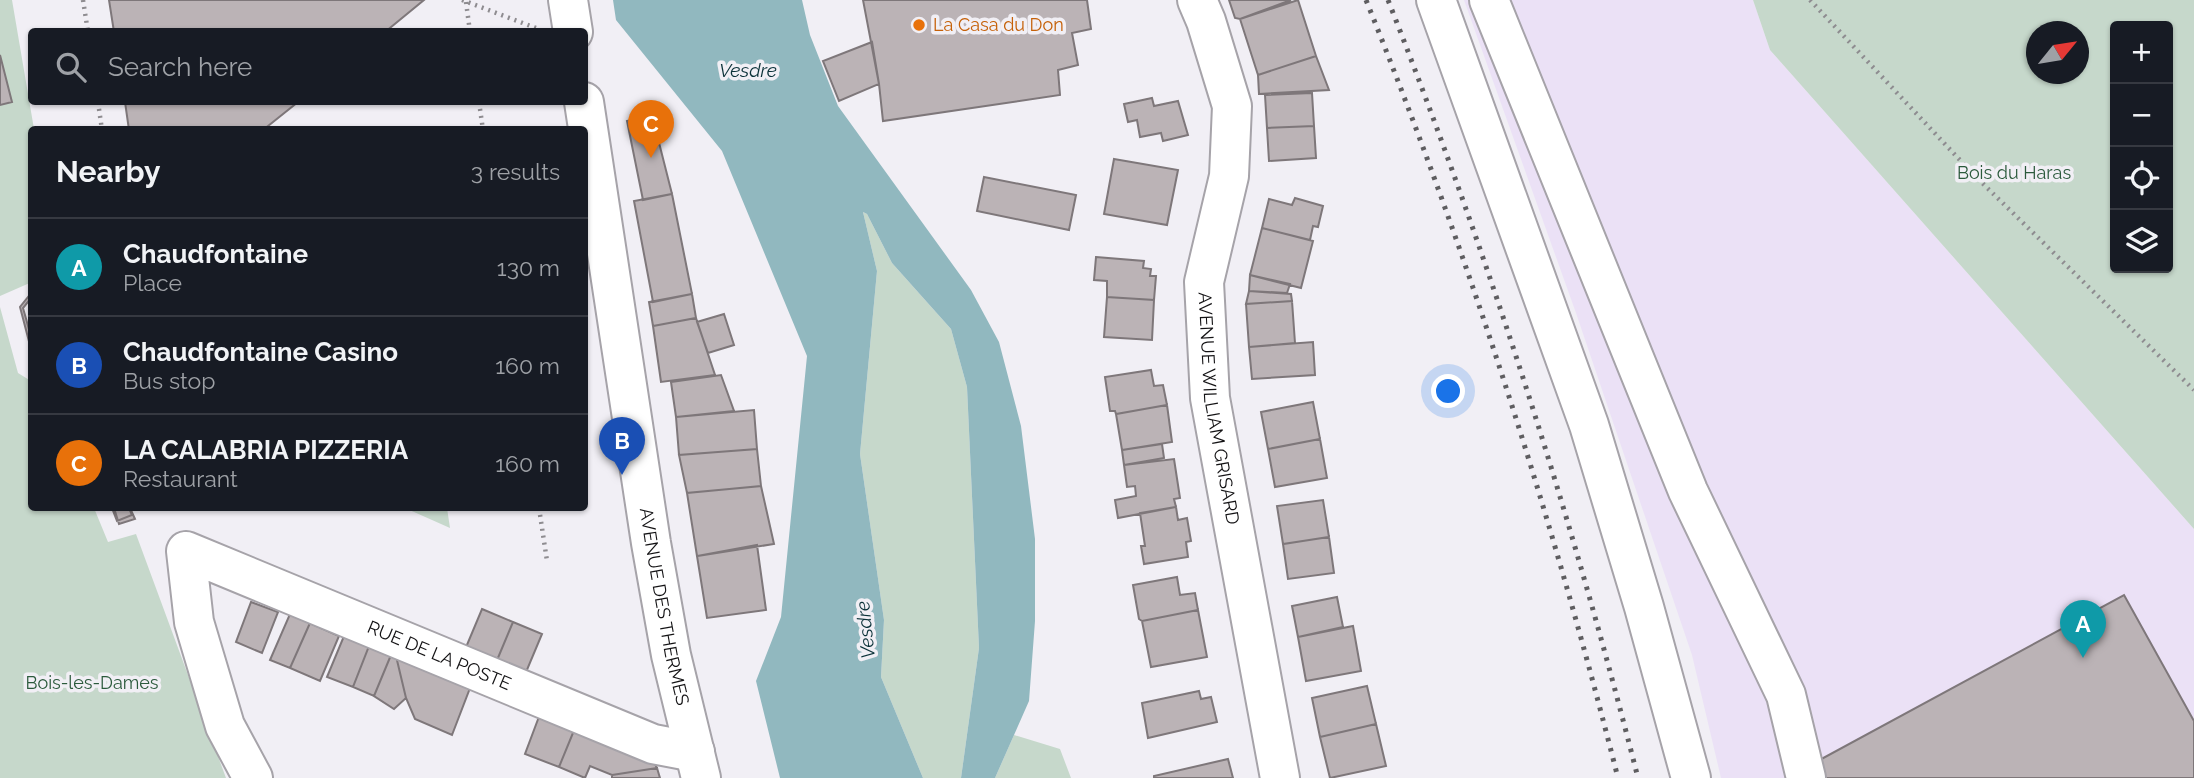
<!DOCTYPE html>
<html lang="en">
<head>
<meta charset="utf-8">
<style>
	:root { --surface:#171b24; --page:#20242c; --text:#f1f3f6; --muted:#9ea1a6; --line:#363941; --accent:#b45309 }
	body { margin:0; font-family:Raleway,sans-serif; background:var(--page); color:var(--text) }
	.controls { position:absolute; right:21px; top:21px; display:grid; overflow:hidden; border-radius:7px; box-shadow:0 2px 5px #0004 }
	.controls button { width:63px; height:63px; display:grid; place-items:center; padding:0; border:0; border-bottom:2px solid var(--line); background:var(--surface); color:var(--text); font:35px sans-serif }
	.compass { position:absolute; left:2026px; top:21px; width:63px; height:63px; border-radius:50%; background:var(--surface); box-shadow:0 2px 5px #0004; rotate:60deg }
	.you { position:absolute; left:1449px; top:392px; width:24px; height:24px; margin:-18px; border:5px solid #fff; border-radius:50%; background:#1a73e8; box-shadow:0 0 0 10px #1a73e833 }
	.badge { display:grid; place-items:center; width:46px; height:46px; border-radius:50%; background:var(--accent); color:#fff; font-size:23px; font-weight:700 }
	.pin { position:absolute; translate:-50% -58px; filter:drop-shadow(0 2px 4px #0008) }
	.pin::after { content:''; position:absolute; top:37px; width:24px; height:21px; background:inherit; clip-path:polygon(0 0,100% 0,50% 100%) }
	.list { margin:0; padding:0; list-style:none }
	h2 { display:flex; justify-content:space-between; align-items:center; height:91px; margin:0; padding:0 28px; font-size:30px }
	h2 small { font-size:23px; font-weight:400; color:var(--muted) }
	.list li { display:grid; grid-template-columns:46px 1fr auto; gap:21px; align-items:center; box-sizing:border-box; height:98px; padding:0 28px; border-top:2px solid var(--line) }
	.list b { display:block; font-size:26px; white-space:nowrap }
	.list p { margin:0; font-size:23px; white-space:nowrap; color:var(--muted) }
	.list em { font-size:23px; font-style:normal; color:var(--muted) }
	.icon { flex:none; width:38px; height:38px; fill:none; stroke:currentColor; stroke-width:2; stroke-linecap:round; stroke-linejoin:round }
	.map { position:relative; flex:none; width:2194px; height:778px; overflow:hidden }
	.search { position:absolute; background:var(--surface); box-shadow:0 2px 5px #0004; left:28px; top:28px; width:560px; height:77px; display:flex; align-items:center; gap:18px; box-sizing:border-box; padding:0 24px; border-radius:7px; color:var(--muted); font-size:26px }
	.panel { position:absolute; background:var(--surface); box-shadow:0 2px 5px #0004; left:28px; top:126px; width:560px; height:385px; border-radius:7px }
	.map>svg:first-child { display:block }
</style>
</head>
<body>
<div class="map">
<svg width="2194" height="778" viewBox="0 0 2194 778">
	<rect width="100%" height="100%" fill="#f1eff5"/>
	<path fill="#ebe1f6" d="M1464,0H1753L1770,50L2194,529V778H1721L1692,655L1576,313Z"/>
	<path fill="#c6d8cb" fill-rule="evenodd" d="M0,0H12L34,129L32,130V282L0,296Z
		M1753,0H2194V529L1770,50ZM2168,26V268H2115V26ZM2036,32H2078V74H2036Z
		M863,212L867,214L892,263L951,329L967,387L979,648L961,778H923L881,677L884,620L860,454L877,271Z
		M0,307L18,373L31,381L32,508H94L108,542L136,534L226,778H0Z
		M405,508H447L450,528Z
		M1014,735L1060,749L1071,778H995Z"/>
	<path fill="#91b8bf" d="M613,0H802L810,35L838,106L971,290L999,342L1021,426L1035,539V621L1029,701L995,778H961L979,648L967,387L951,329L892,263L867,214L863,212L877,271L860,454L884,620L881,677L923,778H780L756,681L781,617L807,356L722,151L616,20Z"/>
	<path fill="#bbb3b6" stroke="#7e777a" stroke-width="2" d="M109,0H424L385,32H114Z
		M863,0H1087L1091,29L1072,33L1078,65L1058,70L1060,95L883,121L879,84Z
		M1229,0H1291L1240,19L1235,18Z
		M1298,0L1316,56L1258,75L1240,19Z
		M872,42L879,84L839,101L823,61Z
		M0,55L12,102L0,105Z
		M1316,56L1329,90L1259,94L1258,75Z
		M1312,93L1314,126L1267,128L1265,95Z
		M1152,98L1154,106L1178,101L1188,135L1163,141L1161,133L1140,137L1137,120L1128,122L1124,104Z
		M125,102H298L263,130H129Z
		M652,115L672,194L643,200L627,121Z
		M1314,126L1316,158L1269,161L1267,128Z
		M1114,159L1178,170L1167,225L1104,214Z
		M984,177L1076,195L1069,230L977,211Z
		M672,194L692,294L653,302L634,201Z
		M1295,198L1323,206L1318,227L1313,226L1310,240L1262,228L1269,199L1292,205Z
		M1262,228L1313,241L1301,288L1250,275Z
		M1096,257L1144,261L1143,268L1151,269L1150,276H1156L1154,300L1107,297V281L1094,280Z
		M1250,275L1290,284L1287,293L1249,291Z
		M1249,291L1291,294L1292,301L1246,304Z
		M32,292V297L23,308L32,340V353L20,307Z
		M692,294L696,318L653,326L649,302Z
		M1107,297L1154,300L1152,340L1104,337Z
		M1292,301L1295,343L1249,347L1246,304Z
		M724,314L734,345L708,353L697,322Z
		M696,318L715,375L661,382L653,326Z
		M1313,342L1315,375L1252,379L1249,347Z
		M1151,370L1154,386L1163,385L1167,405L1116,414L1115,411H1110L1105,377Z
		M721,375L734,411L676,417L671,382Z
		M1313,402L1320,439L1268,449L1261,412Z
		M1167,405L1172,442L1122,450L1116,414Z
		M754,410L757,449L679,455L676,417Z
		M1320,439L1327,478L1275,487L1268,449Z
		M1162,444L1164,458L1124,465L1122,450Z
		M757,449L761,486L687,493L679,455Z
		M1174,459L1180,498L1174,499L1176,507L1118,518L1115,500L1136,496L1135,486L1127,487L1124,465Z
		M761,486L774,544L697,556L687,493Z
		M1323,500L1329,537L1283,544L1277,506Z
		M1176,507L1178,520L1187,518L1191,541L1186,542L1188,557L1144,564L1141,546H1145L1140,513Z
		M112,508H129L132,515L117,521Z
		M114,508H130L135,519L119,524Z
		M1329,537L1334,573L1288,579L1283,544Z
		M757,545L766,610L707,618L697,556Z
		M1177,577L1180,595L1195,593L1198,610L1142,621L1139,619L1133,585Z
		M2124,595L2194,721V778H1821L1814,763Z
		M1337,597L1343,627L1298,637L1292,606Z
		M251,602L278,612L262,653L236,642Z
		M482,609L513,622L495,665L464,652Z
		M1198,610L1207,657L1151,667L1142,621Z
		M290,614L310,623L290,668L270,660Z
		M513,622L542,634L524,677L495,665Z
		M310,623L339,636L320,681L290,668Z
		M1353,626L1361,671L1306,681L1298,637Z
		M344,636L369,646L353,687L327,677Z
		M369,646L391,655L374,696L353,687Z
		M391,655L396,656L406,698L394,709L374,696Z
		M396,656L470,688L452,735L415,719L406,698Z
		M1367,686L1376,724L1320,737L1312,698Z
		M1199,691L1201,699L1211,697L1217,722L1148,738L1142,703Z
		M540,714L575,728L559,767L525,754Z
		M1376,724L1386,766L1330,778L1320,737Z
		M575,728L651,756L657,768L612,775L590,766L585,778L559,767Z
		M1228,759L1233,778H1154V776Z
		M657,768L660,778H612V775Z"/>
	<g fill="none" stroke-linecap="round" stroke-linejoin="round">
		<g stroke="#a6a3a9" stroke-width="42">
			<g id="minor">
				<path id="s1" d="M1197,0L1206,21L1232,106L1229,176L1204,282L1210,398L1280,778"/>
				<path d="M1436,0L1589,425L1644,607L1691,778"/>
				<path d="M1489,0L1688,491L1786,695L1806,778"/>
				<path id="s2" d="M253,778L225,726L194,622L186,551L653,744L695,752"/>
			</g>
		</g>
		<g stroke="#a6a3a9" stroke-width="42">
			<g id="major">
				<path d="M568,0L573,32"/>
				<path id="s3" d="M584,102L651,543L671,655L701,778"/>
			</g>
		</g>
		<path stroke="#8e8c90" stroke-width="4.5" stroke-dasharray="2 5" stroke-linecap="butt" d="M83,0L88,32
			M462,0L536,28
			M1810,0L1973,174L2194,390
			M466,2L470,32
			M98,102L102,130
			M479,102L483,130
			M32,308V314
			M539,508L547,561"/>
		<use href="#minor" stroke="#fff" stroke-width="38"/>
		<use href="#major" stroke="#fff" stroke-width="38"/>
		<path stroke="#5e5d60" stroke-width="5" stroke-dasharray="3.5 7" stroke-linecap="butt" d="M1366,0C1468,253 1551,513 1618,778
			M1388,0C1488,254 1571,514 1638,778"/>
	</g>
	<circle fill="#e8710a" stroke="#f1eff5" stroke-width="2.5" cx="919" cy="25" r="7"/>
	<g text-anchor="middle" stroke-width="7" stroke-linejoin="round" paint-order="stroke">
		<g font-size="18" fill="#c56008" stroke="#f1eff5" text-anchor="start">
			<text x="933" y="31">La Casa du Don</text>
		</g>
		<g font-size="18" fill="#2b5a3c" stroke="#f1eff5">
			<text x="2014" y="179">Bois du Haras</text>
			<text x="92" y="689">Bois-les-Dames</text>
		</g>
		<g font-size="18" fill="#131214" stroke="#f1eff5">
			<text dy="6" stroke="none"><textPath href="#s1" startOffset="418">AVENUE WILLIAM GRISARD</textPath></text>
			<text dy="6" stroke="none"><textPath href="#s3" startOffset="511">AVENUE DES THERMES</textPath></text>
			<text dy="6" stroke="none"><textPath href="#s2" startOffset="513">RUE DE LA POSTE</textPath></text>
		</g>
		<g font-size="19" font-style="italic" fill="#0a3138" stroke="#f1eff5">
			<text x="748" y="77">Vesdre</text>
			<text transform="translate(865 630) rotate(-96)" y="7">Vesdre</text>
		</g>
	</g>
</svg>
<div class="controls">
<button>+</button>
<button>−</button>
<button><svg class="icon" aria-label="locate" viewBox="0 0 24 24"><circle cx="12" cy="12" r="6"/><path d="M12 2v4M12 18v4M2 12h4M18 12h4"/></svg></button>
<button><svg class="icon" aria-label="layers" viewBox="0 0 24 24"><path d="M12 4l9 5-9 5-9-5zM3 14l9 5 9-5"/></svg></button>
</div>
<svg class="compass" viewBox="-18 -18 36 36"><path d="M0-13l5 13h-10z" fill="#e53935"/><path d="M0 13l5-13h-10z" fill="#9ea1a6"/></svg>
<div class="you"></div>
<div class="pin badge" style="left:2083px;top:658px;background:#0f9aa8">A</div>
<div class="pin badge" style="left:622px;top:475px;background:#1a4fb4">B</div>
<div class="pin badge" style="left:651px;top:158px;background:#e8710a">C</div>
<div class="search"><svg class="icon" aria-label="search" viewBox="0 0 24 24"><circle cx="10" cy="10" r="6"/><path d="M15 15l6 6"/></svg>Search here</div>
<section class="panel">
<h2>Nearby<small>3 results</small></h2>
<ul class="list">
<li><span class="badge" style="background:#0f9aa8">A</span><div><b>Chaudfontaine</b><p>Place</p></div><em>130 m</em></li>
<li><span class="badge" style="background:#1a4fb4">B</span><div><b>Chaudfontaine Casino</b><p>Bus stop</p></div><em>160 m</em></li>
<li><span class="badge" style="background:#e8710a">C</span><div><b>LA CALABRIA PIZZERIA</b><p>Restaurant</p></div><em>160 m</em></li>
</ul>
</section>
</div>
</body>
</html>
